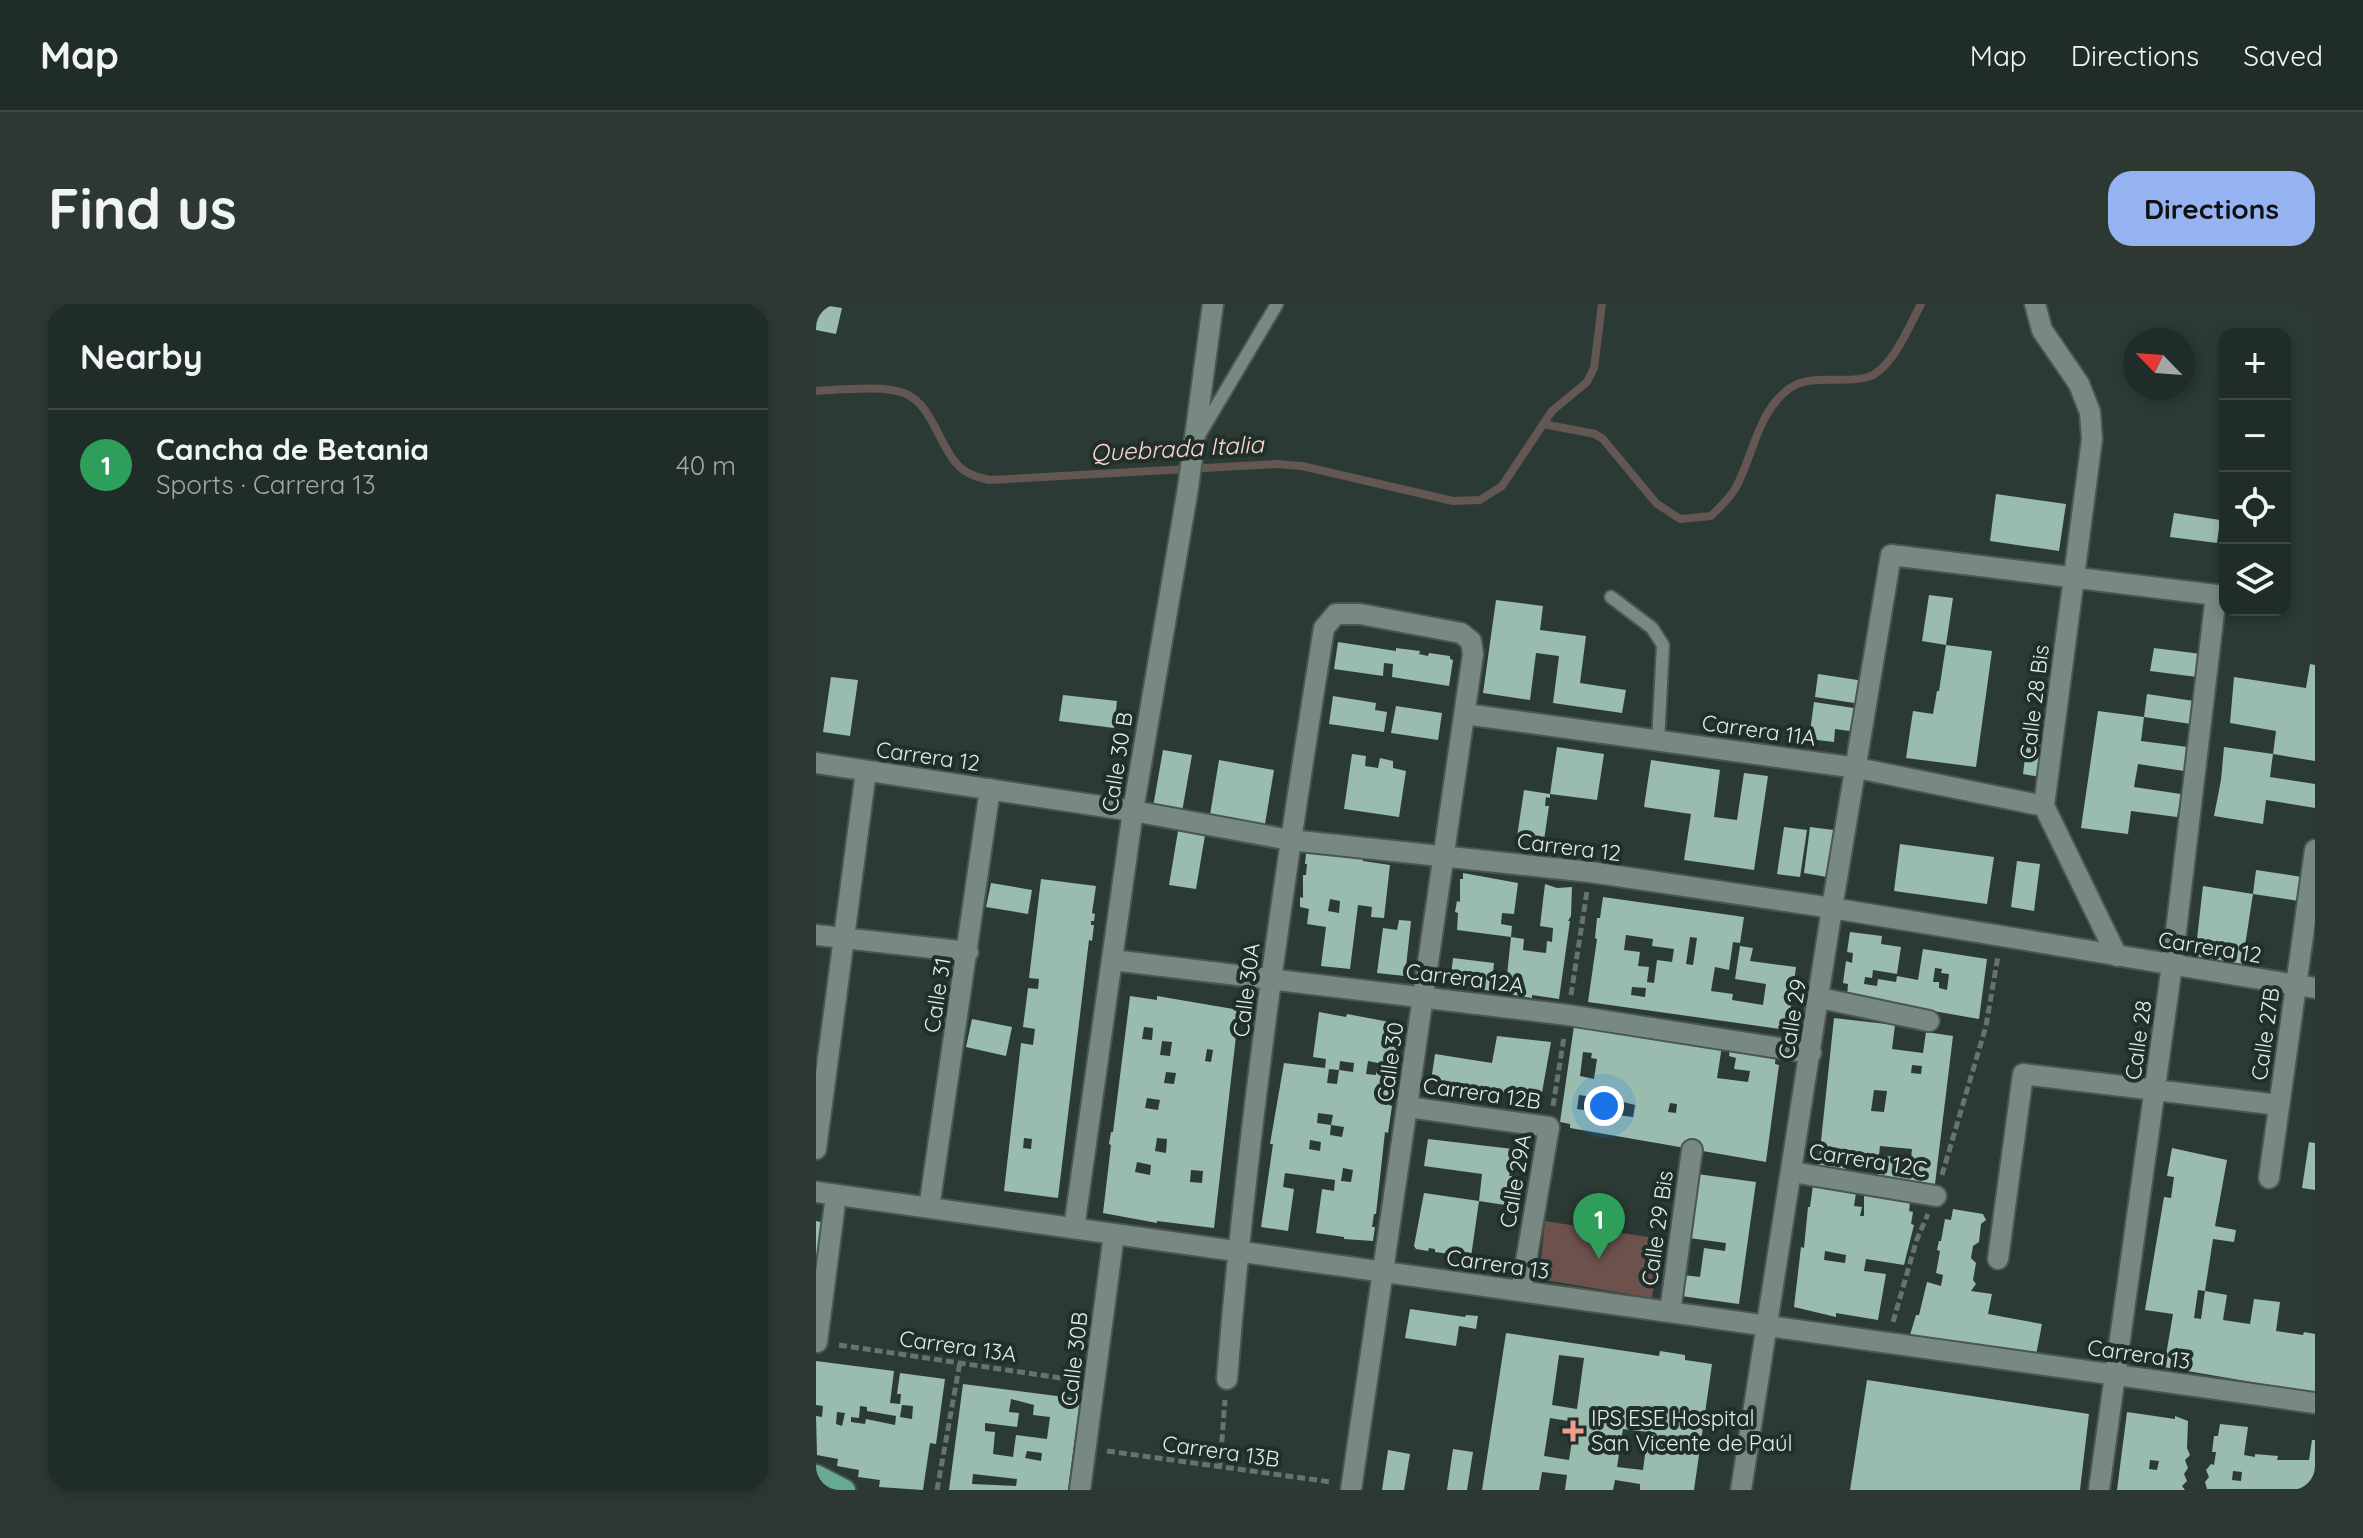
<!DOCTYPE html>
<html lang="en">
<head>
<meta charset="utf-8">
<style>
	:root { --surface:#202c27; --page:#2d3833; --text:#f1f3f6; --muted:#a2a7a7; --line:#3d4844; --accent:#95b2f1 }
	body { margin:0; font-family:Quicksand,sans-serif; background:var(--page); color:var(--text) }
	.controls { position:absolute; right:24px; top:24px; display:grid; overflow:hidden; border-radius:16px; box-shadow:0 4px 12px #0003 }
	.controls button { width:72px; height:72px; display:grid; place-items:center; padding:0; border:0; border-bottom:2px solid var(--line); background:var(--surface); color:var(--text); font:40px sans-serif }
	.compass { position:absolute; left:1307px; top:24px; width:72px; height:72px; border-radius:50%; background:var(--surface); box-shadow:0 4px 12px #0003; rotate:295deg }
	.you { position:absolute; left:788px; top:802px; width:28px; height:28px; margin:-20px; border:6px solid #fff; border-radius:50%; background:#1a73e8; box-shadow:0 0 0 12px #1a73e833 }
	.badge { display:grid; place-items:center; width:52px; height:52px; border-radius:50%; background:var(--accent); color:#fff; font-size:26px; font-weight:700 }
	.pin { position:absolute; translate:-50% -66px; filter:drop-shadow(0 2px 4px #0008) }
	.pin::after { content:''; position:absolute; top:42px; width:28px; height:24px; background:inherit; clip-path:polygon(0 0,100% 0,50% 100%) }
	.list { margin:0; padding:0; list-style:none }
	h2 { display:flex; justify-content:space-between; align-items:center; height:104px; margin:0; padding:0 32px; font-size:34px }
	h2 small { font-size:26px; font-weight:400; color:var(--muted) }
	.list li { display:grid; grid-template-columns:52px 1fr auto; gap:24px; align-items:center; box-sizing:border-box; height:112px; padding:0 32px; border-top:2px solid var(--line) }
	.list b { display:block; font-size:30px; white-space:nowrap }
	.list p { margin:0; font-size:26px; white-space:nowrap; color:var(--muted) }
	.list em { font-size:26px; font-style:normal; color:var(--muted) }
	.icon { flex:none; width:44px; height:44px; fill:none; stroke:currentColor; stroke-width:2; stroke-linecap:round; stroke-linejoin:round }
	.map { position:relative; flex:none; width:1499px; height:1186px; overflow:hidden; border-radius:24px }
	header { display:flex; align-items:center; gap:48px; box-sizing:border-box; height:112px; padding:0 40px; background:var(--surface); border-bottom:2px solid var(--line) }
	header strong { font-size:38px }
	nav { display:flex; gap:44px; margin-inline-start:auto; font-size:28px }
	.intro { display:flex; align-items:center; justify-content:space-between; box-sizing:border-box; height:192px; padding:0 48px }
	h1 { margin:0; font-size:56px }
	.button { padding:20px 36px; border-radius:24px; background:var(--accent); color:#111; font-size:28px; font-weight:700 }
	main { display:flex; gap:48px; padding:0 48px }
	aside { flex:1; background:var(--surface); border-radius:24px; box-shadow:0 4px 12px #0003 }
	.map>svg:first-child { display:block }
</style>
</head>
<body>
<header>
<strong>Map</strong>
<nav><a>Map</a><a>Directions</a><a>Saved</a></nav>
</header>
<div class="intro"><h1>Find us</h1><a class="button">Directions</a></div>
<main>
<aside>
<h2>Nearby<small></small></h2>
<ul class="list">
<li><span class="badge" style="background:#2e9e5b">1</span><div><b>Cancha de Betania</b><p>Sports · Carrera 13</p></div><em>40 m</em></li>
</ul>
</aside>
<div class="map">
<svg width="1499" height="1186" viewBox="0 0 1499 1186">
	<rect width="100%" height="100%" fill="#2b3a34"/>
	<path fill="#6d514c" d="M729,917L844,935L836,994L723,975Z"/>
	<g fill="none" stroke-linecap="round" stroke-linejoin="round">
		<path stroke="#645652" stroke-width="8" d="M0,87C24,86 66,81 88,89C116,100 122,139 140,159C149,170 161,173 173,176L461,160L486,162L637,197L664,196L686,182L736,107L771,78L778,64L786,0
			M727,120L779,130L787,135L840,199L864,215L895,212C903,204 913,195 919,185C937,153 940,113 969,88C991,67 1026,81 1052,73C1076,66 1094,20 1105,0"/>
	</g>
	<path fill="#9abcaf" fill-rule="evenodd" d="M0,0L26,4L20,30L0,26Z
		M1180,190L1250,200L1243,247L1174,237Z
		M1358,209L1404,216L1401,239L1354,233Z
		M1113,291L1137,294L1130,341L1176,347L1160,463L1090,454L1097,407L1117,410L1121,387H1123L1130,341L1106,337Z
		M680,296L727,302L724,326L770,332L764,379L810,386L806,409L737,399L743,352L720,349L714,396L667,389Z
		M522,338L580,347V344L604,347L603,350L612,352L613,349L634,352V355L637,356L633,382L576,373L577,360L568,359L567,372L518,365Z
		M1338,344L1385,350L1381,373L1334,367Z
		M1494,360L1499,361V457L1457,450L1460,427L1414,419L1418,373L1490,384Z
		M1002,370L1048,377L1045,400L999,393Z
		M15,373L42,376L34,432L7,428Z
		M1331,390L1378,397L1375,420L1328,413Z
		M247,391L301,397L298,424L243,417Z
		M517,392L560,399L559,406L571,408L568,428L513,420Z
		M998,398L1044,405L1041,428L1019,425L1018,438L993,435Z
		M580,402L626,409L622,436L575,429Z
		M1282,407L1328,413L1325,437L1372,443L1368,467L1322,460L1318,483L1365,490L1361,513L1315,507L1312,530L1265,524Z
		M1213,423L1236,427L1230,474L1207,470Z
		M741,443L788,450L781,496L734,490Z
		M1408,443L1457,450L1454,473L1499,480V504L1450,496L1447,520L1398,512L1405,476Z
		M347,446L376,451L366,508L337,503Z
		M536,450L550,452L549,462L562,464L564,454L577,457V464L590,467L583,513L528,505Z
		M403,456L458,466L449,520L394,511Z
		M835,456L904,466L898,513L921,516L928,469L952,472L938,566L868,556L875,510L828,503Z
		M708,486L734,490V494L730,493L729,502H733L728,536L701,533Z
		M968,523L991,526L984,573L961,570Z
		M994,523L1018,526L1011,573L988,569Z
		M362,527L389,531L380,585L353,581Z
		M1084,540L1178,553L1171,600L1078,587Z
		M493,548L547,554V557L574,561L568,614L555,613L556,603L542,601L534,665L505,662L510,623L491,620L493,605L484,603V593L487,594V571H490L491,560H489L490,550ZM514,595L524,597L523,609L512,607Z
		M1201,557L1224,560L1218,607L1195,603Z
		M1440,566L1486,573L1483,597L1437,590Z
		M647,569L702,579L698,610L686,609L685,620L696,622L695,633L641,626L642,609L639,608L641,597L644,598V575H647Z
		M225,575L280,582L276,609L279,610L278,617H275V621H278L276,637L273,636L242,894L188,887L205,739L217,741L219,725L207,723L212,684L222,685L223,675L213,674ZM208,834L216,835L215,845L207,844Z
		M175,579L216,586L212,610L170,603Z
		M729,580L741,584L756,583L755,612L752,617H754L743,695L716,691V694L634,680L637,654L678,659L677,669L691,671L695,633L708,635L707,646L730,649L731,637L736,638L737,624L724,622Z
		M1387,582L1437,590L1426,661L1379,652Z
		M787,593L928,613L924,639L917,638L913,666L899,663L895,687L917,690L916,696L947,701L950,680L919,675L924,642L937,644L934,657L980,663L972,726L772,698L781,635L779,634L781,614H784ZM810,631L837,635L836,642L858,645L856,658L841,656L838,679L831,678L833,663L822,662L824,648L808,646ZM874,633L881,634L877,661L870,660ZM816,683L830,684L829,693L815,691Z
		M583,616L595,617L589,672L561,669L567,624L581,626Z
		M1034,628L1066,632L1065,640L1085,643L1081,670L1057,666L1056,674L1049,673L1048,680L1061,682L1062,675L1080,678L1081,672L1102,676L1107,645L1171,655L1163,715L1031,692L1032,680L1027,679L1030,657L1036,659L1037,649L1031,648ZM1119,664L1126,665L1125,669L1133,670L1131,686L1123,684V678H1117Z
		M314,692L341,696V692L423,706L398,924L341,917V919L287,909L295,841L293,840L295,828H297ZM328,723L337,724L336,736L326,735ZM346,737L356,738L354,752L344,751ZM391,745L397,746L395,758L389,757ZM350,768L360,769L358,780L348,779ZM331,794L344,796L342,806L329,804ZM341,834L351,835L350,849L339,847ZM321,858L335,861L334,871L319,868ZM375,866L387,867L386,879L374,878Z
		M503,708L530,713L531,710L584,720L573,801L576,802L572,829L569,828L560,910H558L556,923H559L557,937L528,935V933L500,929L506,885L518,887L519,876L469,869L467,883L478,885L472,927L445,923L457,840H454L468,759L509,764L510,755L497,753ZM524,757L538,759L537,768L523,766L521,780L511,779L513,765L523,766ZM552,757L562,759L560,771L550,770ZM502,809L517,811L515,821L501,819ZM515,821L528,823L526,833L514,831ZM494,836L505,838L504,847L493,845ZM527,864L537,866L535,878L525,877Z
		M1018,714L1079,721L1076,745L1107,749L1110,728L1137,732L1119,880L1060,874L1063,851L1095,855L1096,845L1064,842L1063,851L1032,847L1030,868L1002,865ZM1096,761L1106,762L1105,770L1095,769ZM1058,786L1071,787L1068,808L1055,807Z
		M156,715L196,723L190,752L150,743Z
		M769,720L906,742L901,774L932,778L934,767L918,765L920,754L913,752L914,743L960,750L959,760L963,761L950,858L754,824V820L744,818L758,722L768,724ZM767,748L776,749L775,754L781,755L778,775L764,772ZM763,791L770,792L768,806L761,805ZM803,797L819,801L817,813L801,811ZM854,799L861,800L860,809L852,808Z
		M681,732L735,738L725,794L672,786L671,788L661,786V784L636,782V780L615,777L619,750L676,759Z
		M612,835L697,845L699,848L693,872H696L694,887H691L689,901L663,897L666,870L608,862Z
		M1493,838L1499,839V886L1486,884Z
		M1356,844L1411,856L1399,922L1420,926L1418,938L1397,935L1389,987L1382,986L1378,1014L1385,1015L1389,987L1411,991L1407,1016L1434,1020L1438,995L1464,998L1460,1027L1487,1031L1488,1028L1499,1030V1089L1348,1063L1357,1010L1329,1006L1348,893L1355,894L1358,873L1351,872Z
		M881,870L940,878L923,1000L865,992L867,971L884,973L888,944L909,947L910,939L873,934Z
		M997,881L1040,889L1038,902L1046,903L1044,912H1048V890L1094,898L1093,907L1097,908L1095,920L1098,921L1088,961L1050,955L1048,967L1070,970L1062,1016L1020,1009V1013L978,1003L985,943L988,944L992,903H994ZM1009,947L1030,951L1029,959L1008,956Z
		M608,889L663,897L655,953L619,948V945L613,944L612,947L600,945L598,942Z
		M1137,905L1167,910L1170,916L1165,920L1163,938L1157,942L1155,954L1160,959L1157,976L1160,980L1155,987L1176,990L1172,1010L1226,1020L1220,1051L1094,1031L1100,1011H1103L1111,978L1125,982L1127,971L1120,969L1124,947L1121,946L1123,937H1125L1129,915L1135,916Z
		M0,917L9,919L0,981Z
		M594,1005L649,1013L650,1011L662,1012L660,1025L643,1022L640,1042L589,1034Z
		M690,1029L843,1052L844,1047L869,1051V1056L896,1060L878,1186H824V1180L799,1176L797,1186H749L751,1171L726,1168L723,1186H666ZM743,1051L768,1054L761,1105L736,1101ZM734,1114L759,1118L753,1156L728,1152ZM807,1125L832,1128L827,1166L801,1163Z
		M0,1057L78,1067L74,1099L84,1100L85,1090H81L84,1069L129,1075L120,1140L114,1139L107,1186L63,1183L64,1176L42,1173L43,1166L21,1162L22,1155L1,1151L0,1112L6,1113L7,1102L0,1101ZM86,1101L97,1102L96,1115L84,1113ZM44,1102L51,1103V1107L80,1112L79,1121L50,1115L49,1120L35,1118V1113L43,1114ZM21,1108L29,1109L26,1122L20,1120Z
		M1051,1076L1273,1110L1264,1186H1034Z
		M147,1080L264,1095L252,1186H133ZM195,1095L218,1101L217,1111L234,1113L231,1135L200,1131L197,1153L177,1150L179,1128L169,1127V1119L201,1123L203,1109L193,1108ZM211,1147L226,1149L225,1157L209,1154ZM157,1170L201,1175L200,1182L156,1180Z
		M1311,1108L1359,1115V1112L1372,1117L1371,1144L1374,1151L1369,1156L1372,1164L1368,1170L1371,1177L1366,1182L1369,1186H1301ZM1334,1156L1343,1157L1341,1166L1333,1165Z
		M1404,1120L1432,1123L1428,1151L1439,1153V1150L1462,1152L1461,1156H1493L1496,1136H1499V1185H1391L1389,1178L1393,1173L1390,1166L1395,1160L1398,1161L1400,1148H1396L1398,1132H1402ZM1417,1167L1426,1168L1425,1177L1416,1176Z
		M637,1145L657,1148L651,1186H631Z
		M572,1146L594,1150L588,1186H566Z"/>
	<g fill="none" stroke-linecap="round" stroke-linejoin="round">
		<g stroke="#495651" stroke-width="16">
			<path id="service" d="M385,128L461,0
				M795,293L836,324L847,341L842,437"/>
		</g>
		<g stroke="#495651" stroke-width="24">
			<path id="minor" d="M1219,0L1226,26L1263,80L1274,108L1276,135L1228,502L1301,652
				M649,410L1041,464L1228,502
				M0,459L317,507L474,536L774,568L1016,604L1499,684
				M0,631L152,648
				M296,656L752,711L995,749
				M1004,694L1113,717
				M592,803L733,823L705,987
				M0,845L50,467
				M976,868L1120,892
				M1453,874L1499,546
				M0,888L1499,1099
				M113,904L174,485
				M258,924L317,507L372,184L397,0
				M1182,955L1207,770L1463,801
				M854,1008L876,846
				M1,1038L20,891
				M411,1075C431,824 468,573 508,324L520,310H544L645,329L655,337L657,350L535,1186
				M264,1186L298,930
				M925,1186L1016,604L1075,251L1400,291L1356,661L1283,1186"/>
		</g>
		<g stroke="#495651" stroke-width="24">
			<path id="primary" d="M0,1171L29,1186"/>
		</g>
		<path stroke="#66736e" stroke-width="5" stroke-dasharray="8 4" stroke-linecap="butt" d="M755,691L771,587
			M737,802L748,733
			M1126,871L1170,722L1182,652
			M1077,1018L1101,935L1112,910
			M23,1041L258,1076
			M291,1147L515,1178
			M404,1162L409,1096
			M121,1186L144,1058"/>
		<use href="#service" stroke="#788982" stroke-width="12"/>
		<use href="#minor" stroke="#788982" stroke-width="20"/>
		<use href="#primary" stroke="#67ab95" stroke-width="20"/>
	</g>
	<path fill="#f49d8d" stroke="#212f2a" stroke-width="3" d="M753 1115h8v8h8v8h-8v8h-8v-8h-8v-8h8z"/>
	<g text-anchor="middle" stroke-width="8" stroke-linejoin="round" paint-order="stroke">
		<g font-size="22" fill="#e3ece8" stroke="#212f2a">
			<text transform="translate(1218 398) rotate(-83)" y="8">Calle 28 Bis</text>
			<text transform="translate(943 426) rotate(8)" y="8">Carrera 11A</text>
			<text transform="translate(112 452) rotate(8)" y="8">Carrera 12</text>
			<text transform="translate(301 458) rotate(-81)" y="8">Calle 30 B</text>
			<text transform="translate(753 543) rotate(7)" y="8">Carrera 12</text>
			<text transform="translate(1394 643) rotate(9)" y="8">Carrera 12</text>
			<text transform="translate(649 674) rotate(7)" y="8">Carrera 12A</text>
			<text transform="translate(430 686) rotate(-83)" y="8">Calle 30A</text>
			<text transform="translate(121 691) rotate(-81)" y="8">Calle 31</text>
			<text transform="translate(976 715) rotate(-81)" y="8">Calle 29</text>
			<text transform="translate(1449 730) rotate(-82)" y="8">Calle 27B</text>
			<text transform="translate(1322 736) rotate(-82)" y="8">Calle 28</text>
			<text transform="translate(574 758) rotate(-82)" y="8">Calle 30</text>
			<text transform="translate(666 789) rotate(8)" y="8">Carrera 12B</text>
			<text transform="translate(1052 856) rotate(9)" y="8">Carrera 12C</text>
			<text transform="translate(699 877) rotate(-80)" y="8">Calle 29A</text>
			<text transform="translate(841 924) rotate(-82)" y="8">Calle 29 Bis</text>
			<text transform="translate(682 960) rotate(8)" y="8">Carrera 13</text>
			<text transform="translate(142 1042) rotate(8)" y="8">Carrera 13A</text>
			<text transform="translate(1323 1050) rotate(8)" y="8">Carrera 13</text>
			<text transform="translate(258 1055) rotate(-83)" y="8">Calle 30B</text>
			<text transform="translate(405 1147) rotate(8)" y="8">Carrera 13B</text>
		</g>
		<g font-size="22" fill="#e3ece8" stroke="#212f2a" text-anchor="start">
			<text x="775" y="1122">IPS ESE Hospital<tspan x="775" dy="25">San Vicente de Paúl</tspan></text>
		</g>
		<g font-size="24" font-style="italic" fill="#fdd8d0" stroke="#212f2a">
			<text transform="translate(361 145) rotate(-3)" y="8">Quebrada Italia</text>
		</g>
	</g>
</svg>
<div class="controls">
<button>+</button>
<button>−</button>
<button><svg class="icon" aria-label="locate" viewBox="0 0 24 24"><circle cx="12" cy="12" r="6"/><path d="M12 2v4M12 18v4M2 12h4M18 12h4"/></svg></button>
<button><svg class="icon" aria-label="layers" viewBox="0 0 24 24"><path d="M12 4l9 5-9 5-9-5zM3 14l9 5 9-5"/></svg></button>
</div>
<svg class="compass" viewBox="-18 -18 36 36"><path d="M0-13l5 13h-10z" fill="#e53935"/><path d="M0 13l5-13h-10z" fill="#a2a7a7"/></svg>
<div class="you"></div>
<div class="pin badge" style="left:783px;top:955px;background:#2e9e5b">1</div>
</div>
</main>
</body>
</html>
